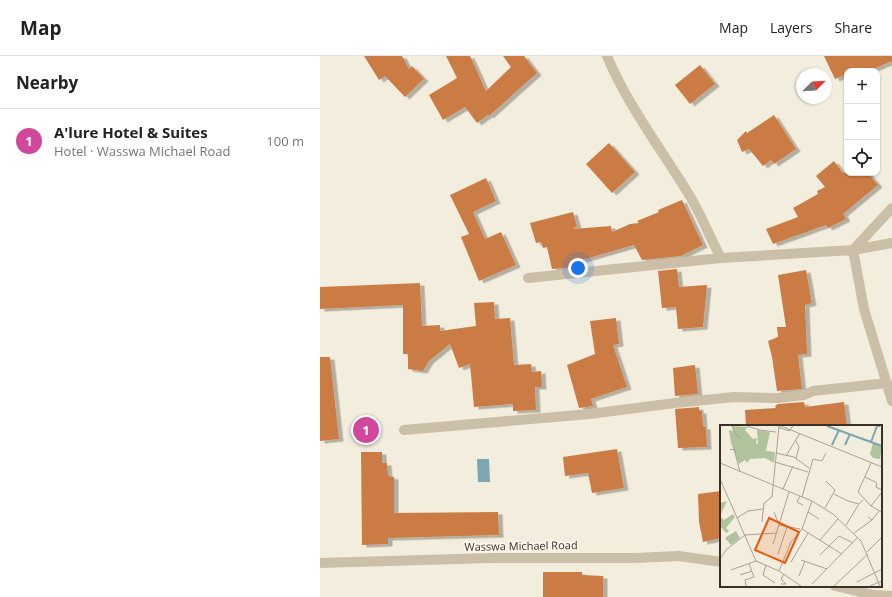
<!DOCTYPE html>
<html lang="en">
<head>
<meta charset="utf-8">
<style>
	:root { --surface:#fff; --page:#f2f2f2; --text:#222; --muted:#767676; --line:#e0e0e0; --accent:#1c4d5c }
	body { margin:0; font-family:"Open Sans",sans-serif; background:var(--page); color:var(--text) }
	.controls { position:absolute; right:12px; top:12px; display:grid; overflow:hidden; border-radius:8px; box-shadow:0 1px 3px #0004 }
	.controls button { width:36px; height:36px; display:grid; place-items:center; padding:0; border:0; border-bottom:1px solid var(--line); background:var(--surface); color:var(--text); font:20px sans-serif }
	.compass { position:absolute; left:476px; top:12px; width:36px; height:36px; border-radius:50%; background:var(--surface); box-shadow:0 1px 3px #0004; rotate:66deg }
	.you { position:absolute; left:258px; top:212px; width:14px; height:14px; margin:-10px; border:3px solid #fff; border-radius:50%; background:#1a73e8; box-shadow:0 0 0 6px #1a73e833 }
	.badge { display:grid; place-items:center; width:26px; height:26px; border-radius:50%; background:var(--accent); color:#fff; font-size:13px; font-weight:700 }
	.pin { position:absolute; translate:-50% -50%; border:2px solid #fff; box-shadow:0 1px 4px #0006 }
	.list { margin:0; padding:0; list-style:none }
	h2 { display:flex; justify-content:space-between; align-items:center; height:52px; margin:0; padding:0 16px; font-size:17px }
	h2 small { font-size:13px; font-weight:400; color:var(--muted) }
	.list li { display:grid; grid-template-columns:26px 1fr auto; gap:12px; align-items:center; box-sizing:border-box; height:64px; padding:0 16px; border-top:1px solid var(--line) }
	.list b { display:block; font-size:15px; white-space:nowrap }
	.list p { margin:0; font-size:13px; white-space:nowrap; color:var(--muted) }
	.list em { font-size:13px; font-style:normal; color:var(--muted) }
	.icon { flex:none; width:22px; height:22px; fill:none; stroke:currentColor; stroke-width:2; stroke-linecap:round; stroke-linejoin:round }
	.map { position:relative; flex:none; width:572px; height:541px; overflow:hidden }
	header { display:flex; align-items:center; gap:24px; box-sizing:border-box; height:56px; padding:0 20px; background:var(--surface); border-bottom:1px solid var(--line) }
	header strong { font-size:19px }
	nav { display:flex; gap:22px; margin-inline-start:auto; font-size:14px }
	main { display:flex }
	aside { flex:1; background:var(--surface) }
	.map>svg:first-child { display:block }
</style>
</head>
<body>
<header>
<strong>Map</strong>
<nav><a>Map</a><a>Layers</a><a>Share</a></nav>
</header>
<main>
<aside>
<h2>Nearby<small></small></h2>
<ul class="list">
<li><span class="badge" style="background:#d1479c">1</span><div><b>A'lure Hotel &amp; Suites</b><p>Hotel · Wasswa Michael Road</p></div><em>100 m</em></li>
</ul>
</aside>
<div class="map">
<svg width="572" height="541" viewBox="0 0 572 541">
	<defs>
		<filter id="shadow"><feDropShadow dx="4.5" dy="2.5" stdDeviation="0" flood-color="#0004"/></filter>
	</defs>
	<rect width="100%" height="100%" fill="#f3eddd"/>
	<path fill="#7ba6b2" d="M157,403H169L170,426H158Z"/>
	<path fill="#cb7c44" filter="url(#shadow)" d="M44,0H82L89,13L92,10L104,23L85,41L65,20L59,24Z
		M126,0H150L166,35L191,11L183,0H204L217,17L169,60L168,59L157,67L145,51L123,64L109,39L137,22Z
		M504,0H572V5L549,15H527V18L515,23Z
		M380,9L395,28L370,48L355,29Z
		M454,59L476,93L454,108L451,104L443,110L429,93L422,96L417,84L426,75L427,77Z
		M289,87L315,116L292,137L266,108Z
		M514,105L523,117H548L558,129L523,158L526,163L508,172L506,169L453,188L446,173L478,161L473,152L498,138L497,135L505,131L496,120Z
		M166,122L176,145L153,156L165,183L181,176L196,209L159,225L141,181L149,178L130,139Z
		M362,144L383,189L361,200L322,204L314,189L255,206V211L232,213L227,191L223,192L221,186L216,187L210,167L253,156L257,170L253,173L291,170L292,176L310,168L319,167L317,165L339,156L338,154Z
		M357,213L359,231L387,229L383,271L358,273L356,251L342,252L338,215Z
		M486,214L492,247L485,249L487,298L478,299L482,333L457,335L452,301L448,285L458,281L457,271H466L458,219Z
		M100,227L102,270L120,269V275L156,270L154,247L174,246L175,263L190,262L194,309L211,308L212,316L221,315L222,331H215L216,354L193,355V348L154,351L150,308L139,312L130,288L109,305L103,315L88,313V298H83V249L0,253V231Z
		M296,262L299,288L293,289L307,331L271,343L273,350L259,352L247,309L275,298L270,265Z
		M0,301H10L19,383L0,385Z
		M375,309L378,338L355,340L353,312Z
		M484,346L485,351L524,346L527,370H426L425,354L456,352L455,350L458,348Z
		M379,351V355H382L383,371H386L387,391L358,392L355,353Z
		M297,393L304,432L272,437L268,417L245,420L243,401Z
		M41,396H62V407H67L68,420L74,421V457L178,456L179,479L68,482V488L42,489Z
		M401,435V482L383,486L379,466L378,438Z
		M223,516H262V519L283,520V541H223Z"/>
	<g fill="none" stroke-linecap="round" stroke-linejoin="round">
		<path stroke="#ccbfa8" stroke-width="10" d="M287,0C307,48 339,90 366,134C380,155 389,180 401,202
			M533,194L544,253L572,345
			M533,194L572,152
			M208,222L401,202L533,194L572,187
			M84,374L270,358L355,347L414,341L458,342L484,339L493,335L567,327
			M0,507L171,502H316L359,500L401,506
			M515,530L554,539L572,540"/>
	</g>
	<g text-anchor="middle" stroke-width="4" stroke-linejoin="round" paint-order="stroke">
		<g font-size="11" fill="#393129" stroke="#fbf6ea">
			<text transform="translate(201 490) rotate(-1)" y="4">Wasswa Michael Road</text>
		</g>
	</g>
	<g transform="translate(400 369)">
		<rect width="162" height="162" fill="#f3eddd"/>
		<path d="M12,1L28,2L25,5L33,14L37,13L36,19L38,18L37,5L50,7L46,26L55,27L54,38L45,33L30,34L27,38L25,35L19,39L11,18L9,5L13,6ZM153,18L162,21L160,34L153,33L150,29ZM7,76L0,91L4,95L13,89L15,92L6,103L9,106L6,108L0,101V78ZM16,106L20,113L11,120L5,113Z" fill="#afc39c"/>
		<path fill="none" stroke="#7ba6b2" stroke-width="2" d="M107,1L162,21M151,17L157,1H160M112,20L119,5M125,20L130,9"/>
		<path fill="none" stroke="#a9a295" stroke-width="1" d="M12,1L17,11L21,13M27,1L40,5L56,7M61,1L162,42M58,2L69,6L73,1M10,25L14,24L20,47M56,28L74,32L89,43M66,31L80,8M76,34L79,22L76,16M55,37L88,47M0,38L92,76L113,89L141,116L160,161M145,52L157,58L156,62L162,65M0,54L36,136L59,146L81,161M63,64L73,41M162,67L151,81L162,87M114,69L128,76L139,79L143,75M80,71L77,77L83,80M82,72L93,34L102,36L106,28M151,81L138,67L151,38M105,83L115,65L106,56M54,87L59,100M88,87L99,94M148,92L152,95L159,86M17,93L28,86L43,84M42,97L44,78L52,72L59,1M59,100L80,104M126,100L139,79M82,104L122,129M134,108L152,95M100,115L118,94M53,119L69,67M147,127L162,112M58,129L67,102M100,130L119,111L133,118M0,134L6,125L25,110L56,108M81,135L107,144M71,137L88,108M46,140L43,150L55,158M11,145L36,136M59,146L71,117L82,104L92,76M20,150L32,146M79,151L85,136M137,157L162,144M61,159H66L61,154L64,149M92,159L138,112M26,161L25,155L34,152L29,139M114,161L148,129M150,161L162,156"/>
		<path fill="#e8590c" fill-opacity="0.15" stroke="#e8590c" stroke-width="2" d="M49,93L79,107L65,138L35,125Z"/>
		<rect width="162" height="162" fill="none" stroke="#393129" stroke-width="2"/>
	</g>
</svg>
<div class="controls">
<button>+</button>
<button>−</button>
<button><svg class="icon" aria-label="locate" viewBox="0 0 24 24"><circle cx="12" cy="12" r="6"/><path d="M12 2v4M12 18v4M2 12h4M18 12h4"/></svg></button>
</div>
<svg class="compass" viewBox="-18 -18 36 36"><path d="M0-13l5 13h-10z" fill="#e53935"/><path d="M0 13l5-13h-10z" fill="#767676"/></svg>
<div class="you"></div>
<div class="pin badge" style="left:46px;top:374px;background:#d1479c">1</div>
</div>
</main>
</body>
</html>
